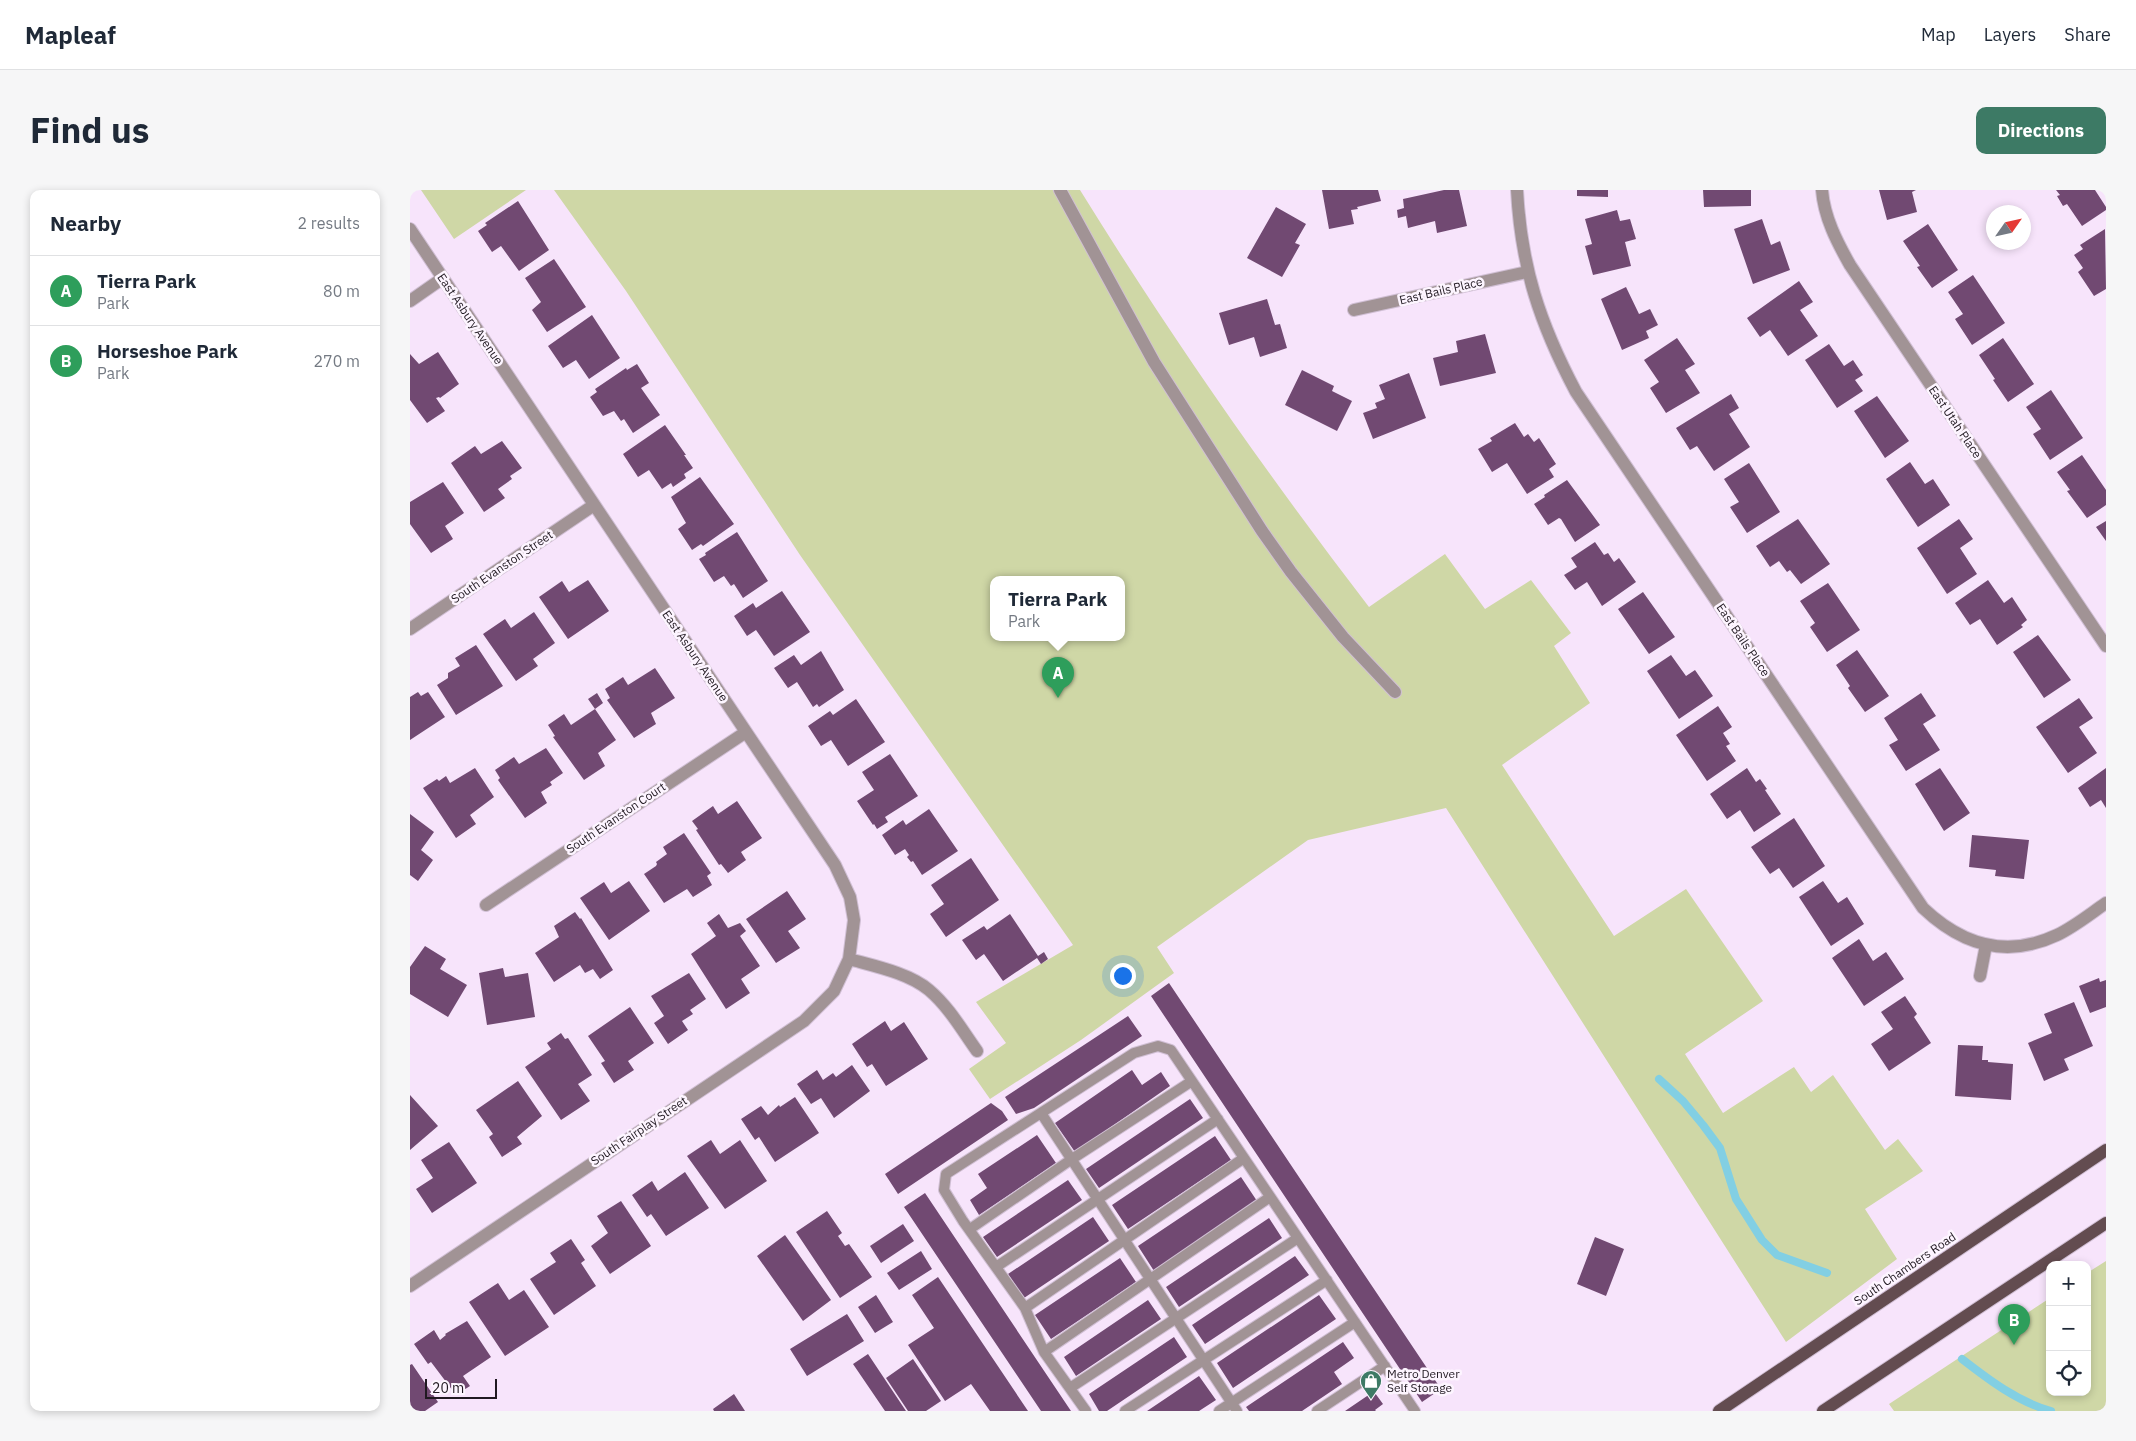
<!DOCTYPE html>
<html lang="en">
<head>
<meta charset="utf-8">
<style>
	:root { --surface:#fff; --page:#f6f6f7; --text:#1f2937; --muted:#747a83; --line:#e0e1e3; --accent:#3d7a65 }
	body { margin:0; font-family:"IBM Plex Sans",sans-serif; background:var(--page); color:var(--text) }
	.controls { position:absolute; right:15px; bottom:15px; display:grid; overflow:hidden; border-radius:10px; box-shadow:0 2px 8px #0003 }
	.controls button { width:45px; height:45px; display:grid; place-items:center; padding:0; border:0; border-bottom:1px solid var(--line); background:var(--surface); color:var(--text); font:25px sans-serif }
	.compass { position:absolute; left:1576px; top:15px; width:45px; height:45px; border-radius:50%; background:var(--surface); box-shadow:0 2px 8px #0003; rotate:56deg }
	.scale { position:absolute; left:15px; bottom:12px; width:72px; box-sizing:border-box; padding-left:5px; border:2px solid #201921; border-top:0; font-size:14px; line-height:18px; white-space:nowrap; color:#201921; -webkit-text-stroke:4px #fdf5ff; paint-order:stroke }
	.you { position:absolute; left:712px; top:785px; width:18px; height:18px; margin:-12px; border:4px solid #fff; border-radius:50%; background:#1a73e8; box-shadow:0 0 0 8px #1a73e833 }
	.badge { display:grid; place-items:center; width:32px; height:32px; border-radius:50%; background:var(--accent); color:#fff; font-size:16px; font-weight:700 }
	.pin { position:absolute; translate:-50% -41px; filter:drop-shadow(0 1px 2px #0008) }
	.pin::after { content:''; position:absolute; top:26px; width:18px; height:15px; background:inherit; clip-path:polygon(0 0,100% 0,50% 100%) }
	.popup { position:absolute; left:580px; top:386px; width:135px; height:65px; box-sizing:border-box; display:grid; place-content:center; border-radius:10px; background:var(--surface); filter:drop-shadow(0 1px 4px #0005); font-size:16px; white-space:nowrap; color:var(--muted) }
	.popup b { font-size:19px; color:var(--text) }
	.popup::after { content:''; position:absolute; left:50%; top:100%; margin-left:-10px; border:10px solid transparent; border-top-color:var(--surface) }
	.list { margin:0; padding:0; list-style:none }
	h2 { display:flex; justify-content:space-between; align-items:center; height:65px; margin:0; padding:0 20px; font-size:21px }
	h2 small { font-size:16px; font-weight:400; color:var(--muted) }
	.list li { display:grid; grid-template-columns:32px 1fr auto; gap:15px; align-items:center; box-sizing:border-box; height:70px; padding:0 20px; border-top:1px solid var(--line) }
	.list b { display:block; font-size:19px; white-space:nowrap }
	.list p { margin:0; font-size:16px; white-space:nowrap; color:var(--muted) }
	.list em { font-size:16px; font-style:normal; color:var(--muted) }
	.icon { flex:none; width:28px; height:28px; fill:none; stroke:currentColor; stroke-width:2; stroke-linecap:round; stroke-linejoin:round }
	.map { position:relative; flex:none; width:1696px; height:1221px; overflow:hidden; border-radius:10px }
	header { display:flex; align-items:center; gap:30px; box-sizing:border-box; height:70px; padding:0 25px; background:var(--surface); border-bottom:1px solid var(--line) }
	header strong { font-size:24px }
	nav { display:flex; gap:28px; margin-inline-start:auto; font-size:18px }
	.intro { display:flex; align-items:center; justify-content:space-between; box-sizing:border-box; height:120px; padding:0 30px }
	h1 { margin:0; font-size:35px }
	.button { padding:12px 22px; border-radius:10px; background:var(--accent); color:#fff; font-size:18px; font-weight:700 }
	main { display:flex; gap:30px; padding:0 30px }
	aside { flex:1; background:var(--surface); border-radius:10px; box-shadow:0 2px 8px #0003 }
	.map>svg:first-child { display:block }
</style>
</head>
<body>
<header>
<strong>Mapleaf</strong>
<nav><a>Map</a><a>Layers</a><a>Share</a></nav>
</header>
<div class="intro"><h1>Find us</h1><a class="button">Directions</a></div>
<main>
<aside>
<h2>Nearby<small>2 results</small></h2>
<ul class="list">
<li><span class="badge" style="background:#2e9e5b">A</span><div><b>Tierra Park</b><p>Park</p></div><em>80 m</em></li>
<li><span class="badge" style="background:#2e9e5b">B</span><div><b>Horseshoe Park</b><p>Park</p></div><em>270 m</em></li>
</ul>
</aside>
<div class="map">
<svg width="1696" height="1221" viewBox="0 0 1696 1221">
	<rect width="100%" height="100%" fill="#f7e4fb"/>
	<path fill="#cfd7a6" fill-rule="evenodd" d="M11,0H116L44,49Z
		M144,0H670C759,144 856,283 959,417L1035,364L1075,419L1121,390L1161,443L1144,456L1180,513L1092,575L1204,746L1276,699L1353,811L1275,864L1313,923L1384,877L1401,902L1423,885L1475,960L1488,949L1513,981L1455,1019L1487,1069L1376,1152L1036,618L898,650L747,757L764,783L671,850L580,909L559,879L596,853L566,812L663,755L390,365L216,101ZM584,389H712V447H584Z
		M1696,1071V1221H1484L1479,1214L1640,1108V1202H1677V1083Z"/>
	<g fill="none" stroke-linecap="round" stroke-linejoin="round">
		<path stroke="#82cfe3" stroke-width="8" d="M1249,889L1273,911L1293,935L1310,958L1326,1009L1352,1050L1367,1065L1417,1083
			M1552,1169C1579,1190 1608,1212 1641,1221"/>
	</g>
	<path fill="#714972" d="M912,0H968L971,11L947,17L948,19L941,20L944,34L919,39Z
		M1034,0H1049L1057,36L1027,43L1025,31L998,38L996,26L988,28L987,20L994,18L993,9Z
		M1167,0H1198V7L1167,6Z
		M1293,0H1341V16L1294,17Z
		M1469,0H1506L1502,2L1507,22L1477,30Z
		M1646,0H1685L1696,17V20L1672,36L1657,14L1653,16L1647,6L1650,5Z
		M108,11L139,60L109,81L91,56L82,62L68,41L77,35L75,33Z
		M866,17L896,34L885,53L890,55L872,87L837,68Z
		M1207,20L1210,31L1220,29L1226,49L1215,52L1221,76L1183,85L1175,56L1182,54L1175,29Z
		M1352,29L1361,55L1370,51L1380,80L1343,94L1324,39Z
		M1518,34L1548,80L1522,98L1507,77L1510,76L1493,51Z
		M1695,39L1696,99L1684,106L1668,82L1673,78L1664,65L1673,59L1670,55Z
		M144,69L176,117L137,142L122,120L131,112L115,88Z
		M1563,85L1595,133L1562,155L1545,129L1553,124L1538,102Z
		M1389,91L1403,112L1390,120L1408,146L1378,166L1360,140L1350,147L1337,128Z
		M1216,97L1229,124L1240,119L1248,135L1236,141L1239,148L1212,160L1191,109Z
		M857,109L865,135L870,134L877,158L850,167L844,147L819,155L809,123Z
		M182,125L210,168L179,189L166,170L153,178L138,156Z
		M1075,144L1086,183L1030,196L1023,168L1048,162L1046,151Z
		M1267,148L1285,174L1275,180L1290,203L1256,223L1240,198L1249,192L1234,170Z
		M1593,148L1624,194L1598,212L1583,190L1585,189L1569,165Z
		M1419,154L1434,176L1443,170L1453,185L1445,190L1453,201L1427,218L1395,170Z
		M28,162L49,194L30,208L29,207L26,208L35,221L17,233L0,210V164L9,174Z
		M227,174L239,193L231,198L250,225L223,243L214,229L211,231L204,221L193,226L180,207L187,202L185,199L216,178L217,180Z
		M892,180L924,196L922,201L942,211L927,241L875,215Z
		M999,183L1016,228L963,249L953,223L967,218L965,213L975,209L969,195Z
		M1641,200L1673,248L1640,270L1623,244L1631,239L1616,217Z
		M1321,204L1329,218L1319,224L1340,257L1304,281L1287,256L1280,260L1266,238Z
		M1467,206L1499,251L1475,268L1444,221Z
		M1105,233L1114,247L1118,244L1124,252L1129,248L1146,274L1139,279L1144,287L1117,304L1097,273L1082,282L1068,259L1082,251L1080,248Z
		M255,235L276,265H274L283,278L274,284L276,288L263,297L261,293L252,299L239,280L228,287L213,264Z
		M92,251L112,278L100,286L102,289L88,299L95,308L74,322L41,273L65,256L71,264Z
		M1672,265L1696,300V315L1677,328L1657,301L1660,300L1647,282Z
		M1500,272L1515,294L1523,289L1540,315L1508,337L1476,289Z
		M1339,273L1370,322L1337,343L1320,317L1329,312L1314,289Z
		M290,287L324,334L293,356L291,354L282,360L268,339L276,333L261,307Z
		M1157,290L1190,335L1165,352L1151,329L1149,328L1138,335L1124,314L1135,307L1134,305Z
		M33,292L54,323L35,336L43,349L21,363L0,334V312Z
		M1388,329L1420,374L1391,394L1380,380L1377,382L1369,371L1360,377L1346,356Z
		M1549,329L1563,349L1550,358L1567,384L1537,404L1507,358Z
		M1696,331V351L1686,337Z
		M327,342L358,391L333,408L324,394L321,396L314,386L304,392L289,369L296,365L295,363Z
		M1185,352L1194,365L1198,363L1204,372L1209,368L1226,392L1192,416L1177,392L1165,400L1154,385L1167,377L1161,368Z
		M178,390L199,421L158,449L129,407L152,391L159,402Z
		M1578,390L1594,413L1602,407L1617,430L1611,435L1613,437L1587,455L1570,429L1560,435L1545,413Z
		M1418,393L1450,440L1417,462L1400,437L1405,433L1390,411Z
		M372,401L400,442L364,466L346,440L337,446L324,426L343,413L346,418Z
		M1233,402L1265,447L1239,464L1208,419Z
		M124,422L145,453L123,469L128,476L106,491L73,444L95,429L101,438Z
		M1628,445L1661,490L1634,508L1603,462Z
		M66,455L93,496L46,525L27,495L38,488V483L50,476L45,468Z
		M1447,460L1479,506L1455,522L1438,498L1440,496L1426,475Z
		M411,461L434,500L409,517L407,514L403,517L387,492L378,498L364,478L384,465L391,475Z
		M1261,465L1276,486L1285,480L1303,506L1269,529L1237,481Z
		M245,478L265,508L241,523L246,534L224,548L197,510L200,508L195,499L213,487L218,495Z
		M8,502L11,506L18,502L35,527L0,550V507Z
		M187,503L193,513L185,519L178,509Z
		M1511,503L1526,526L1513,534L1530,560L1496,581L1479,555L1488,550L1474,528Z
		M1669,508L1683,528L1669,537L1687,563L1658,583L1626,537Z
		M446,509L475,552L438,576L421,550L411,556L398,536L420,521L423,525Z
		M1308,516L1322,537L1313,543L1320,554L1316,556L1326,571L1297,591L1266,545Z
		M185,519L206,550L188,563L195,576L174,590L143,547L145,546L138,535L154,524L161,535Z
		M136,558L153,583L140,592L142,595L131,602L137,613L115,628L88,590L90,588L85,580L104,567L109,574Z
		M480,564L508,606L475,627L478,632L467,639L464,634L463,635L447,611L464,600L452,582Z
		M65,578L84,607L60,625L66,634L46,648L13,598L27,589L29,591L36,586L40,593Z
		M1337,578L1346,592L1350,589L1357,599L1355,600L1371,624L1344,642L1330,620L1317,629L1300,604Z
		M1530,578L1560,623L1534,641L1505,594Z
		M1696,578V618L1691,610L1680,617L1668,598Z
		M327,611L352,648L331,662L336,670L318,683L311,674L309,675L286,640L288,639L282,631L303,616L308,624Z
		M519,619L548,661L512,685L503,671L501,672L497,667L499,665L495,659L485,665L472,645L493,630L496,635Z
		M0,624L24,642L11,660L23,670L8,691L0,685Z
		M1384,628L1415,676L1383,698L1369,678L1360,684L1341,657Z
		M274,643L301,683L297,686L302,695L283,707L277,699L254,713L234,684L246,676L247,674L246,672L257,664L253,657Z
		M1562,645L1619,650L1614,689L1585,686L1586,680L1559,677Z
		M561,668L589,710L536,747L520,724L534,714L521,695Z
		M219,691L240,721L199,750L170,708L194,692L201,703Z
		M1413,691L1428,713L1437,707L1454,734L1421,756L1389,707Z
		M377,701L396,729L378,741L390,758L366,773L336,729Z
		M165,722L170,729L171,728L203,780L190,789L183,779L175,783L170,775L144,792L125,763L149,747L144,736Z
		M309,724L318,738L330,733L336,741L330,746L350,776L331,789L340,803L316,819L281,764L306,746L297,733Z
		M600,724L628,766L634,762L638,769L631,774L627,768L593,791L574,764L566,770L552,750L574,736L577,740Z
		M1449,749L1463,771L1476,762L1494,789L1454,816L1422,768Z
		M15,756L36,769L30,779L57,795L38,827L0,804V777Z
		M93,778L95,787L118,783L125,827L77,835L69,783Z
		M279,783L296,809L280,820L283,824L272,831L278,840L258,854L244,833L254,826L241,806Z
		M1689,788L1690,792L1696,790V817L1680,823L1669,796Z
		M759,793L1031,1199L1012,1212L741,806Z
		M1495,806L1507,824L1504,827L1521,853L1479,881L1461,854L1483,839L1471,822Z
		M1664,812L1683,856L1654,869L1659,880L1634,891L1618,853L1642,843L1634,824Z
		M220,817L244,853L218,871L224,880L204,893L191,873L195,871L178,846Z
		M718,826L732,846L624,918L606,924L595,907Z
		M475,831L481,841L494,832L518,869L476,896L462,874L457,877L442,854Z
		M151,843L155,849L158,848L182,885L168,894L180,911L151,930L115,877L141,859L137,853Z
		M1548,855L1573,856L1572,870H1578V872L1603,874L1601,910L1545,906Z
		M442,875L460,901L424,928L411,908L401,914L387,894L407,880L413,890L423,883L426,887Z
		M722,880L732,895L751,882L760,896L665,962L645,933Z
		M108,891L132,926L107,947L112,954L92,967L79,947L83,944L66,920Z
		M0,905L28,936L0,960Z
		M385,907L409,943L365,972L349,947L345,950L331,929L351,916L358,925L369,915L370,917Z
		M780,909L793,928L689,998L676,979Z
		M581,913L592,921L598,930L488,1004L475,984Z
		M627,945L646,973L569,1025L560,1010L577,998L568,984Z
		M805,946L821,970L718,1039L702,1015Z
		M301,950L310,964L330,950L357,991L315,1019L277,966Z
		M39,952L67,993L22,1023L6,999L23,988L11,970Z
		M275,982L299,1018L256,1046L241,1024L237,1027L222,1005L242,991L248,1001Z
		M831,987L847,1011L744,1081L728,1056Z
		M658,990L672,1010L587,1067L573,1047Z
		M515,1003L661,1221H631L494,1017Z
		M211,1011L241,1056L200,1084L181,1056L198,1043L187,1026Z
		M417,1021L432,1043L428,1046L435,1056L439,1054L462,1087L430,1108L386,1042Z
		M683,1027L699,1051L614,1108L598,1084Z
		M859,1028L872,1048L769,1117L756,1097Z
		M493,1034L504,1051L471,1073L460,1056Z
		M375,1045L421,1110L393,1131L347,1066Z
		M1185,1047L1214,1059L1196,1106L1167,1094Z
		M161,1049L175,1070L171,1073L186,1096L144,1125L120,1089L146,1072L140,1063Z
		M511,1061L522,1079L489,1100L477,1083Z
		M885,1066L899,1085L795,1154L782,1135Z
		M710,1068L726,1092L641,1149L625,1125Z
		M528,1087L618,1221H580L561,1194L535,1211L498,1155L524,1138L502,1105Z
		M88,1093L99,1110L114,1100L139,1137L95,1166L59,1112Z
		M466,1105L483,1132L465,1143L448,1117Z
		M909,1105L926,1129L823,1198L807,1173Z
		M738,1110L751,1129L666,1186L654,1167Z
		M437,1124L454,1151L397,1186L380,1159Z
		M57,1131L81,1167L53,1186L60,1196L46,1205L21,1172L18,1174L4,1154L24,1140L30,1150L36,1145L35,1144Z
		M764,1147L777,1167L697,1221H689L679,1204Z
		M933,1152L944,1168L924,1182L932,1194L892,1221H839L836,1217Z
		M458,1164L496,1221H475L443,1174Z
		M503,1169L531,1211L516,1221H498L476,1188Z
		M2,1174L28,1212L15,1221H0V1175Z
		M789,1186L806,1210L789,1221H737Z
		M965,1203L973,1214L965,1220L966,1221H935L960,1204L961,1205Z
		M324,1204L335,1221H304L303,1219Z"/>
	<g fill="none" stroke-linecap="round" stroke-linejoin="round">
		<g stroke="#d0bfd4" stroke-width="12">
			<path id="lane" d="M631,923L827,1221
				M560,1039L662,969L782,891
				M586,1077L808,929
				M615,1118L834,968
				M634,1162L860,1007
				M660,1198L888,1048
				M676,1221L634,1162L615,1118L553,1031L534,1000L536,984L724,863L748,856L761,860L1005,1221
				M715,1221L917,1090
				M809,1221L945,1132
				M907,1221L975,1176"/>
		</g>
		<g stroke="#d0bfd4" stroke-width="14">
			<path id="street" d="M650,0L744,172L852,341L881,382L933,447L985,502
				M1107,0C1111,77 1130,134 1166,202L1513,718C1552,755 1596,769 1647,745C1664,737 1680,724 1696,713
				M1412,0C1414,27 1427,52 1440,75L1696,456
				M0,39L425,675L440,707L444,730L439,769L424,801L394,831L0,1096
				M0,111L33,88
				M944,120L1117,82
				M0,439L184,315
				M76,715L336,542
				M439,769C464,776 499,783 519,800C539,817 552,840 567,861
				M1570,786L1576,755"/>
		</g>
		<g stroke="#d0bfd4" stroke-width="14">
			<path id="primary" d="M1309,1221L1696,960
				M1413,1221L1696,1033"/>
		</g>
		<use href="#lane" stroke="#a19395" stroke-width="10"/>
		<use href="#street" stroke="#a19395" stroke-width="12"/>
		<use href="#primary" stroke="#634c50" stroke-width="12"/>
	</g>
	<defs>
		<g id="shop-pin" transform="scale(1.125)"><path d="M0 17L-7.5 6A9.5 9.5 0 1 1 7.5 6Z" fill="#3d7a65" stroke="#fdf5ff"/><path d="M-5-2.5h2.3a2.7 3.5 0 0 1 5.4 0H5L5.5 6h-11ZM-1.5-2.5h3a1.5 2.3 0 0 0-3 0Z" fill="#fff"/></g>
	</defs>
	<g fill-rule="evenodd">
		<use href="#shop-pin" x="961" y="1191"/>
	</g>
	<g text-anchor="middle" stroke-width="5" stroke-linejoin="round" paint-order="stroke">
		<g font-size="12" fill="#201921" stroke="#fdf5ff">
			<text transform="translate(1031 101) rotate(-13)" y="4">East Bails Place</text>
			<text transform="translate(60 129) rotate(56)" y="4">East Asbury Avenue</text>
			<text transform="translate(1545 232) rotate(56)" y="4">East Utah Place</text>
			<text transform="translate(92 377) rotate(-34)" y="4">South Evanston Street</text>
			<text transform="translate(1333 450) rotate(56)" y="4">East Bails Place</text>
			<text transform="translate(285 466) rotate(56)" y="4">East Asbury Avenue</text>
			<text transform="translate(206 628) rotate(-34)" y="4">South Evanston Court</text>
			<text transform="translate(229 941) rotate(-34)" y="4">South Fairplay Street</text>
			<text transform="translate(1495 1079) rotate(-34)" y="4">South Chambers Road</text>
		</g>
		<g font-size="12" fill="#201921" stroke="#fdf5ff" text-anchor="start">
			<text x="977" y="1188">Metro Denver<tspan x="977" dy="14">Self Storage</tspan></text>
		</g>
	</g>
</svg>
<div class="controls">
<button>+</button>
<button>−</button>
<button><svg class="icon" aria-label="locate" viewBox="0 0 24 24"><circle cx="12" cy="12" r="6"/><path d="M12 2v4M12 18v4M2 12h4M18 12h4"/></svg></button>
</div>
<svg class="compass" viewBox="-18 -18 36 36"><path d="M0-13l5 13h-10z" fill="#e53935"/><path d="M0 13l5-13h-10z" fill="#747a83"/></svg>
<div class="scale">20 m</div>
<div class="you"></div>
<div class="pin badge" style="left:648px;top:508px;background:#2e9e5b">A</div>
<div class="popup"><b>Tierra Park</b>Park</div>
<div class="pin badge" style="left:1604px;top:1155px;background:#2e9e5b">B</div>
</div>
</main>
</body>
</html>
